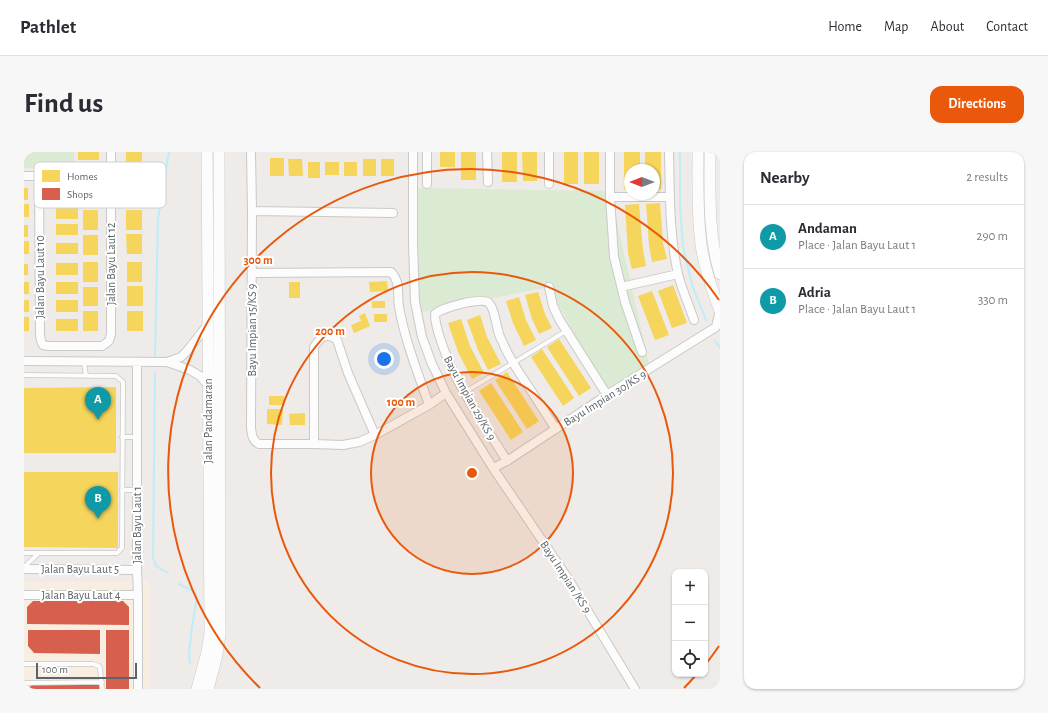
<!DOCTYPE html>
<html lang="en">
<head>
<meta charset="utf-8">
<style>
	:root { --surface:#fff; --page:#f7f7f7; --text:#2b2b33; --muted:#7c7c81; --line:#e1e1e2; --accent:#ea580c }
	body { margin:0; font-family:"Alegreya Sans",sans-serif; background:var(--page); color:var(--text) }
	.controls { position:absolute; right:12px; bottom:12px; display:grid; overflow:hidden; border-radius:8px; box-shadow:0 1px 3px #0004 }
	.controls button { width:36px; height:36px; display:grid; place-items:center; padding:0; border:0; border-bottom:1px solid var(--line); background:var(--surface); color:var(--text); font:20px sans-serif }
	.compass { position:absolute; left:600px; top:12px; width:36px; height:36px; border-radius:50%; background:var(--surface); box-shadow:0 1px 3px #0004; rotate:270deg }
	.scale { position:absolute; left:12px; bottom:10px; width:101px; box-sizing:border-box; padding-left:4px; border:2px solid #5d6467; border-top:0; font-size:11px; line-height:14px; white-space:nowrap; color:#5d6467; -webkit-text-stroke:3px #fff; paint-order:stroke }
	.you { position:absolute; left:360px; top:207px; width:14px; height:14px; margin:-10px; border:3px solid #fff; border-radius:50%; background:#1a73e8; box-shadow:0 0 0 6px #1a73e833 }
	.badge { display:grid; place-items:center; width:26px; height:26px; border-radius:50%; background:var(--accent); color:#fff; font-size:13px; font-weight:700 }
	.pin { position:absolute; translate:-50% -33px; filter:drop-shadow(0 1px 2px #0008) }
	.pin::after { content:''; position:absolute; top:21px; width:14px; height:12px; background:inherit; clip-path:polygon(0 0,100% 0,50% 100%) }
	.list { margin:0; padding:0; list-style:none }
	h2 { display:flex; justify-content:space-between; align-items:center; height:52px; margin:0; padding:0 16px; font-size:17px }
	h2 small { font-size:13px; font-weight:400; color:var(--muted) }
	.list li { display:grid; grid-template-columns:26px 1fr auto; gap:12px; align-items:center; box-sizing:border-box; height:64px; padding:0 16px; border-top:1px solid var(--line) }
	.list b { display:block; font-size:15px; white-space:nowrap }
	.list p { margin:0; font-size:13px; white-space:nowrap; color:var(--muted) }
	.list em { font-size:13px; font-style:normal; color:var(--muted) }
	.icon { flex:none; width:22px; height:22px; fill:none; stroke:currentColor; stroke-width:2; stroke-linecap:round; stroke-linejoin:round }
	.map { position:relative; flex:none; width:696px; height:537px; overflow:hidden; border-radius:12px }
	header { display:flex; align-items:center; gap:24px; box-sizing:border-box; height:56px; padding:0 20px; background:var(--surface); border-bottom:1px solid var(--line) }
	header strong { font-size:19px }
	nav { display:flex; gap:22px; margin-inline-start:auto; font-size:14px }
	.intro { display:flex; align-items:center; justify-content:space-between; box-sizing:border-box; height:96px; padding:0 24px }
	h1 { margin:0; font-size:28px }
	.button { padding:10px 18px; border-radius:12px; background:var(--accent); color:#fff; font-size:14px; font-weight:700 }
	main { display:flex; gap:24px; padding:0 24px }
	aside { flex:1; background:var(--surface); border-radius:12px; box-shadow:0 1px 3px #0004 }
	.map>svg:first-child { display:block }
</style>
</head>
<body>
<header>
<strong>Pathlet</strong>
<nav><a>Home</a><a>Map</a><a>About</a><a>Contact</a></nav>
</header>
<div class="intro"><h1>Find us</h1><a class="button">Directions</a></div>
<main>
<div class="map">
<svg width="696" height="537" viewBox="0 0 696 537">
	<rect width="100%" height="100%" fill="#eeebe8"/>
	<path fill="#f7ede1" d="M125,429V537H0V430Z"/>
	<path fill="#dbead3" d="M0,0H50V16H0Z
		M389,36L586,39L626,217L583,243L525,135L393,161Z"/>
	<path fill="#f6d55c" d="M54,0H75V8H54Z
		M102,0H118V10H102Z
		M416,0H431V15H416Z
		M437,0H452V28H437Z
		M478,0H493V30H478Z
		M498,0H513V29H499Z
		M540,0H554V32H540Z
		M560,0H575V32H560Z
		M600,0H616V18H606V37H600Z
		M621,0H637V37H630V18H621Z
		M246,6H260V24H246Z
		M264,7H278L279,24H265Z
		M339,7H352V24H339Z
		M357,7H370V24H357Z
		M284,10H296V26H284Z
		M301,10H315V23H301Z
		M320,10H333V24H320Z
		M0,36H4V48H0Z
		M636,51L639,91L643,107L628,110L625,93L622,52Z
		M0,52H5V65H0Z
		M615,52L619,98L622,114L608,117L604,101L601,53Z
		M32,55H54V67H32Z
		M59,58H74V78H59Z
		M102,58H118V78H102Z
		M32,72H54V83H32Z
		M0,73H4V85H0Z
		M102,82H118V102H103Z
		M59,83H74V103H59Z
		M0,89H5V102H0Z
		M32,91H54V102H32Z
		M59,110H74V130H59Z
		M103,110H118V130H103Z
		M32,111H54V123H32Z
		M0,112H4V123H0Z
		M363,129L364,139L346,140L345,130Z
		M0,130H5V142H0Z
		M32,130H54V142H32Z
		M265,130H276V146H265Z
		M649,133L663,171L648,176L634,139Z
		M103,134H119V154H103Z
		M59,135H74V154H59Z
		M628,139L645,183L631,188L614,144Z
		M514,140L521,162L528,176L515,182L508,167L501,143Z
		M495,145L502,168L512,188L500,194L489,171L482,149Z
		M0,148H5V160H0Z
		M32,148H54V160H32Z
		M348,149H361V156H348Z
		M59,159H74V179H59Z
		M103,159H119V179H103Z
		M341,161L346,174L330,181L327,173L337,169L335,164Z
		M350,162H363V170H350Z
		M456,163L463,185L477,212L464,218L454,198L443,168Z
		M0,165H5V179H0Z
		M32,167H54V179H32Z
		M437,167L446,194L460,221L448,227L434,200L424,171Z
		M535,187L567,236L555,244L523,195Z
		M518,197L550,246L539,254L507,205Z
		M483,220L515,269L503,277L471,228Z
		M467,231L499,280L487,288L455,239Z
		M92,235V301H0V236Z
		M245,244H260V253H245Z
		M243,257H259L258,273L243,272Z
		M281,261V273H266L265,262Z
		M0,320H94V396L0,395Z"/>
	<path fill="#d6604d" d="M9,449H99L105,455V473L3,472V455Z
		M4,478H76V502L10,501L4,494Z
		M82,478H105V537H82Z
		M8,533H76V537H3Z"/>
	<g fill="none" stroke-linecap="round" stroke-linejoin="round">
		<path stroke="#bcedf8" stroke-width="2" d="M656,0V55L659,94L668,133L682,168
			M691,189L696,196
			M131,205L134,66L145,0
			M131,221L129,406L132,414L144,421
			M155,432L169,439L173,445L168,475L165,502L166,512"/>
		<g stroke="#c9c9c8" stroke-width="5.5">
			<path id="lane" d="M60,210L62,224
				M0,223L92,224L99,230L98,396L93,401H0
				M441,240L542,179
				M98,285H113
				M98,338H113
				M0,415L15,401
				M0,512H69L75,514L76,516L78,537
				M0,531L78,530"/>
		</g>
		<g stroke="#c9c9c8" stroke-width="10">
			<path id="street" d="M227,0L228,59L227,276C228,283 228,288 235,292H290L319,293L335,290L351,283L405,253L422,241
				M389,0V92L391,150L398,185L408,212L422,241L469,316L545,428L611,537
				M463,0L464,30
				M586,0V45L590,105L601,150L618,200
				M645,0C646,40 645,82 654,122C658,138 665,153 670,168
				M0,24H87
				M15,24L16,183L17,189L19,193L25,194H78L85,189L87,182V0
				M403,32V0
				M525,32V0
				M586,45H646
				M228,59L369,61
				M228,121L367,120C377,130 373,143 375,155C381,189 394,221 405,253
				M525,135L529,154L535,167L583,243
				M597,135L654,122
				M0,209L143,210L166,218L176,224L185,234
				M113,210V418L114,443V537
				M143,210L157,205L163,199L185,171
				M290,292V195C296,185 303,180 313,188L324,221L351,283
				M483,309C459,270 431,232 417,189C414,180 411,172 411,162C417,156 459,144 465,151C470,156 471,167 473,174C474,180 476,186 479,191C484,204 492,216 500,228C511,244 521,261 532,277
				M469,316L483,309L583,243L692,175L696,158
				M0,417L113,418
				M0,443H114"/>
		</g>
		<g stroke="#cacaca" stroke-width="12">
			<path id="secondary" d="M674,0C674,31 673,61 677,92C680,115 688,137 696,159
				M686,0C686,41 684,82 696,122
				M173,537L183,500L186,481C184,320 185,160 183,0
				M184,537L193,503L196,482L195,0"/>
		</g>
		<use href="#lane" stroke="#fcfcfc" stroke-width="4"/>
		<use href="#street" stroke="#fcfcfc" stroke-width="8"/>
		<use href="#secondary" stroke="#fcfcfc" stroke-width="11"/>
	</g>
	<circle cx="448" cy="321" r="101" fill="#e8590c" fill-opacity=".12"/>
	<g fill="none" stroke="#e8590c" stroke-width="2">
		<circle cx="448" cy="321" r="101"/>
		<circle cx="448" cy="321" r="201"/>
		<path d="M695 494A302 302 0 0 1 681 513M672 523A302 302 0 0 1 660 536M236 536A302 302 0 1 1 695 148"/>
	</g>
	<g text-anchor="middle" stroke-width="4" stroke-linejoin="round" paint-order="stroke">
		<g font-size="12" fill="#5d6467" stroke="#fff">
			<text transform="translate(87 112) rotate(-90)" y="4">Jalan Bayu Laut 12</text>
			<text transform="translate(16 125) rotate(-90)" y="4">Jalan Bayu Laut 10</text>
			<text transform="translate(228 178) rotate(-90)" y="4">Bayu Impian 15/KS 9</text>
			<text transform="translate(446 246) rotate(61)" y="4">Bayu Impian 29/KS 9</text>
			<text transform="translate(581 246) rotate(-32)" y="4">Bayu Impian 30/KS 9</text>
			<text transform="translate(184 269) rotate(-90)" y="4">Jalan Pandamaran</text>
			<text transform="translate(113 373) rotate(-90)" y="4">Jalan Bayu Laut 1</text>
			<text x="56" y="421">Jalan Bayu Laut 5</text>
			<text transform="translate(542 425) rotate(57)" y="4">Bayu Impian /KS 9</text>
			<text x="57" y="447">Jalan Bayu Laut 4</text>
		</g>
	</g>
	<rect x="10" y="10" width="132" height="46" rx="6" fill="#fff" stroke="#ced0d1" stroke-width="1"/>
	<rect x="18" y="18" width="18" height="12" fill="#f6d55c"/>
	<rect x="18" y="36" width="18" height="12" fill="#d6604d"/>
	<g font-size="11" fill="#5d6467">
		<text x="43" y="28">Homes</text>
		<text x="43" y="46">Shops</text>
	</g>
	<circle cx="448" cy="321" r="6" fill="#e8590c" stroke="#fff" stroke-width="2"/>
	<g font-size="12" text-anchor="middle" font-weight="bold" fill="#e8590c" stroke="#fff" stroke-width="4" stroke-linejoin="round" paint-order="stroke">
		<text x="234" y="112">300 m</text>
		<text x="306" y="183">200 m</text>
		<text x="377" y="254">100 m</text>
	</g>
</svg>
<div class="controls">
<button>+</button>
<button>−</button>
<button><svg class="icon" aria-label="locate" viewBox="0 0 24 24"><circle cx="12" cy="12" r="6"/><path d="M12 2v4M12 18v4M2 12h4M18 12h4"/></svg></button>
</div>
<svg class="compass" viewBox="-18 -18 36 36"><path d="M0-13l5 13h-10z" fill="#e53935"/><path d="M0 13l5-13h-10z" fill="#7c7c81"/></svg>
<div class="scale">100 m</div>
<div class="you"></div>
<div class="pin badge" style="left:74px;top:268px;background:#0f9aa8">A</div>
<div class="pin badge" style="left:74px;top:367px;background:#0f9aa8">B</div>
</div>
<aside>
<h2>Nearby<small>2 results</small></h2>
<ul class="list">
<li><span class="badge" style="background:#0f9aa8">A</span><div><b>Andaman</b><p>Place · Jalan Bayu Laut 1</p></div><em>290 m</em></li>
<li><span class="badge" style="background:#0f9aa8">B</span><div><b>Adria</b><p>Place · Jalan Bayu Laut 1</p></div><em>330 m</em></li>
</ul>
</aside>
</main>
</body>
</html>
